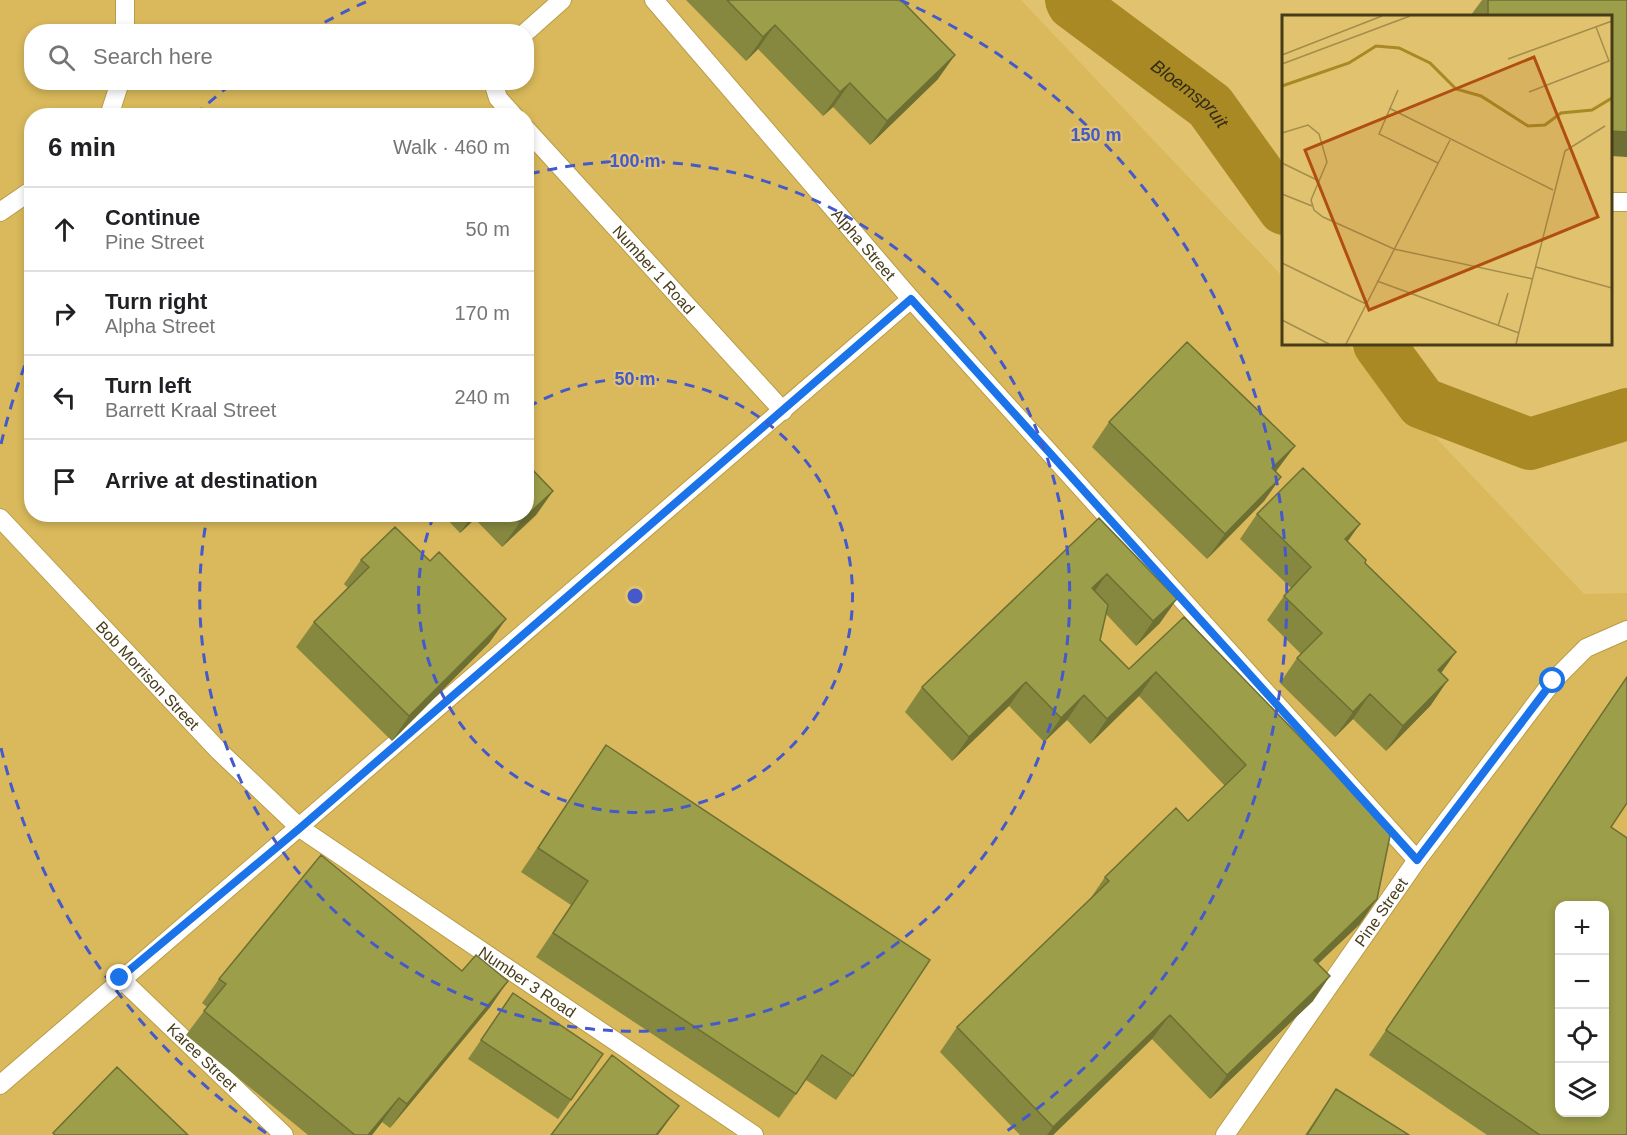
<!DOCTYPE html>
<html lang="en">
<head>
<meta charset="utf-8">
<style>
	:root { --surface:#fff; --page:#f2f2f2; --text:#202124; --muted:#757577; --line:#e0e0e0 }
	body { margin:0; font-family:Arial,sans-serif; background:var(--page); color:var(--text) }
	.controls { position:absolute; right:18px; bottom:18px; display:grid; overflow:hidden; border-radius:12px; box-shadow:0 3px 9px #0003 }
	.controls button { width:54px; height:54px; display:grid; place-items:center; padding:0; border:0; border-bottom:2px solid var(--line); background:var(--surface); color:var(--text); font:30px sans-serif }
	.stop { position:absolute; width:18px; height:18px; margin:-14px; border:4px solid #1a73e8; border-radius:50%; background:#fff }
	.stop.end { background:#1a73e8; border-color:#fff; box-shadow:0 2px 6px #0008 }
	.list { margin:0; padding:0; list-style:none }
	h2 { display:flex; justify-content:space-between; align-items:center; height:78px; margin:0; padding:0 24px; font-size:26px }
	h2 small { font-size:20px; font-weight:400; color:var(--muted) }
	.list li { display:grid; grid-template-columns:39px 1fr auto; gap:18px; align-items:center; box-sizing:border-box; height:84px; padding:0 24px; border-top:2px solid var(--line) }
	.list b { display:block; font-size:22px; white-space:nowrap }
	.list p { margin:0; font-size:20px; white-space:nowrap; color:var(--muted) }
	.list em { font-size:20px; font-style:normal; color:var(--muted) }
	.icon { flex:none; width:33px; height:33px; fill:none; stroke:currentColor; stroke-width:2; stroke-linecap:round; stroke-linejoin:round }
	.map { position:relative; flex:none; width:1627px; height:1135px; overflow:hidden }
	.search { position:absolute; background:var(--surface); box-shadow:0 3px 9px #0003; left:24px; top:24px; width:510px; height:66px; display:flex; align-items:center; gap:15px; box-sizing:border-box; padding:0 21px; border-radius:24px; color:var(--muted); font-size:22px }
	.panel { position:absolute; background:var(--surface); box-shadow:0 3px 9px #0003; left:24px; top:108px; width:510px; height:414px; border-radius:24px }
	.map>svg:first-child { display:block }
</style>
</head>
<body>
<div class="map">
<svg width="1627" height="1135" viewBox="0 0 1627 1135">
	<rect width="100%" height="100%" fill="#e1c36f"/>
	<path fill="#d9b95b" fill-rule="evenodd" d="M0,0H1021L1283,277L1284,344H1347L1584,594L1627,593V1135H0ZM32,32H526V82H32ZM32,116H526V514H32ZM1560,906H1604V1112H1560Z"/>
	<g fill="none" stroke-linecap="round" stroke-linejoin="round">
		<g stroke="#a88924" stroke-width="52">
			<path id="s1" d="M1071,0L1073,4L1210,106L1284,209"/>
			<path d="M1379,344L1422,403L1530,444L1627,414"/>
		</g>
		<g stroke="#b99c47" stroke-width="20">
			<g id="service">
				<path d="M125,0V32"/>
				<path id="s2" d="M654,0L911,299L1417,860"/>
				<path d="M526,32L562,0"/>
				<path d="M493,82L498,98L514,116"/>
				<path d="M109,116L120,82"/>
				<path id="s3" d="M526,129L783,411"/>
				<path d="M1610,202H1627"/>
				<path d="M0,212L32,190"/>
				<path id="s4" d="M0,518L219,751L300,828L754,1135"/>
				<path id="s5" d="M120,978L284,1135"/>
				<path d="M0,1085L911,299"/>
				<path id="s6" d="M1225,1135L1417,860L1553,681L1586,648L1627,630"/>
			</g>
		</g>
		<use href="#service" stroke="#fff" stroke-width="18"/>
	</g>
	<path fill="#86883f" d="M686,0H901L938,79L870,145L833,107L823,116L758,49L746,61Z
		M1482,0H1627L1611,16H1471V15Z
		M1109,422L1277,470L1276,472L1281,477L1264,501L1207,559L1092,447Z
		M553,491L536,515L502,547L475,519L460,533L442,514H526Z
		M1257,514L1347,542L1365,563L1456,652L1441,673L1431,705L1386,751L1353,719L1335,737L1280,683L1297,658L1301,654L1267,620L1284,596L1291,588L1240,539Z
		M1099,518L1160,623L1136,646L1106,614L1100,640L1129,669L1184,617L1360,924L1318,964L1313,1001L1210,1099L1152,1039L1053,1135H1020L940,1052L957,1027L1088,902L1105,877L1188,821L1225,786L1139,696L1090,744L1067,720L1044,742L1009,706L952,761L905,712L922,687Z
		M361,560L430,561L506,619L489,643L392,741L296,647L314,622L348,588L344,584Z
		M1627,676L1611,827L1627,1135H1487L1369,1055Z
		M606,745L853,1076L836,1100L806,1080L779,1118L536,957L571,905L521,872Z
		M219,979L491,1006L390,1128L382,1122L372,1135H308L186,1035L207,1007L202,1003Z
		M513,993L603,1054L558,1119L468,1059Z
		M1336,1089L1409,1135H1305Z"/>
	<path fill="#6d6f33" d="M775,25L758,49L746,61L763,37Z
		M955,55L938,79L870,145L887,121Z
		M850,83L833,107L823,116L840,92Z
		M1611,131L1627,132V157L1611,156Z
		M1295,446L1277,470L1255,493L1272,468Z
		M1281,477L1264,501L1207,559L1225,534Z
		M553,491L536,515L502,547L520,522Z
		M473,514H478L475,519L460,533Z
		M1360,524L1343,548L1345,539Z
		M1107,574L1090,598L1092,588Z
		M1177,599L1160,623L1136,646L1153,621Z
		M506,619L489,643L392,741L409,716Z
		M1456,652L1439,676L1438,670Z
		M1156,672L1139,696L1090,744L1107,719Z
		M1448,680L1431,705L1386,751L1403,726Z
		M1026,682L1009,706L952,761L969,737Z
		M1370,694L1353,719L1335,737L1353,712Z
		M1084,695L1067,720L1044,742L1061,718Z
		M1377,899L1360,924L1296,984L1314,960Z
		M1330,976L1313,1001L1210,1099L1227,1075Z
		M508,981L491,1006L390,1128L407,1104Z
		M1170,1015L1152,1039L1053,1135H1047L1053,1127Z
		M399,1098L382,1122L372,1135H368Z
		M679,1106L658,1135H656Z"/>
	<path fill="#9c9e49" stroke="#6d6f33" stroke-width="1.5" fill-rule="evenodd" d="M727,0H901L955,55L887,121L850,83L840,92L775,25L763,37Z
		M1488,0H1627V132L1611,131V16H1488Z
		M1187,342L1295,446L1272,468L1281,477L1225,534L1109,422Z
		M526,463L553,491L520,522L512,514H526Z
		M1303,468L1360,524L1345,539L1366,560L1365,563L1456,652L1438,670L1448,680L1403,726L1370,694L1353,712L1297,658L1322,633L1284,596L1311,567L1257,514Z
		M1099,518L1177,599L1153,621L1107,574L1092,588L1108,605L1100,640L1129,669L1184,617L1391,831L1377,899L1314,960L1330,976L1227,1075L1170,1015L1053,1127L957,1027L1109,881L1105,877L1176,808L1188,821L1246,765L1156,672L1107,719L1084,695L1061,718L1026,682L969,737L922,687Z
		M395,527L430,561L439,552L506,619L409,716L314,622L369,567L361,560Z
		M1627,677V803L1611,827L1627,838V1135H1540L1386,1030ZM1560,906H1605V1113H1560Z
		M606,745L930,960L853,1076L822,1055L796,1094L553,933L588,881L538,848Z
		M321,855L462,971L476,955L508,981L407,1104L399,1098L368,1135H355L204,1011L226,984L219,979Z
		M513,993L603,1054L571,1100L481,1040Z
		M612,1055L679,1106L656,1135H551Z
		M117,1067L188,1135H55L53,1133Z
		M1336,1089L1409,1135H1307Z"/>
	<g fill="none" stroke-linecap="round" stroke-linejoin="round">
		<path stroke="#1a73e8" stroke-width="8" d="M120,978L300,828L911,299L1417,860L1553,681"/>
	</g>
	<g fill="none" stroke="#4359cc" stroke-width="3" stroke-dasharray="10 8">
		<path d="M528 407A217 217 0 1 1 434 515"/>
		<path d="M530 174A435 435 0 1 1 207 517"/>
		<path d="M266 1133A652 652 0 0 1 1 748M1 444A652 652 0 0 1 30 352M195 115A652 652 0 0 1 229 86M309 31A652 652 0 0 1 370 0M900 0A652 652 0 0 1 1004 1133"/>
	</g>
	<g text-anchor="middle" stroke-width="4.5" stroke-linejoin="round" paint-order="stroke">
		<g font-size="16" fill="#483c18" stroke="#e1c36f">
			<text dy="6" stroke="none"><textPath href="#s2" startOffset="322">Alpha Street</textPath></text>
			<text dy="6" stroke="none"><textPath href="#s3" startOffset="190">Number 1 Road</textPath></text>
			<text dy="6" stroke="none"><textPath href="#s4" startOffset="216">Bob Morrison Street</textPath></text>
			<text dy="6" stroke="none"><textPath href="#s6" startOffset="272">Pine Street</textPath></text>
			<text dy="6" stroke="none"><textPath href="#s4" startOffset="706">Number 3 Road</textPath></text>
			<text dy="6" stroke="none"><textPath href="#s5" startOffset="114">Karee Street</textPath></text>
		</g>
		<g font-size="18" font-style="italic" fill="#322b16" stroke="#e1c36f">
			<text dy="6" stroke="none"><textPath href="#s1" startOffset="152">Bloemspruit</textPath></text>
		</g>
	</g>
	<g transform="translate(1282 15)">
		<rect width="330" height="330" fill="#e1c36f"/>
		<path fill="none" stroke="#a88924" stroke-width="3" d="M0,71L67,48L94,31L117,33L148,48L174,74L199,81L246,111L263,110L279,98L310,95L330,83"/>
		<path fill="none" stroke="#a48d4c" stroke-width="1.5" d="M0,40L100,1M226,44L330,6M0,49L128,1M116,75L97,119L156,148M247,77L327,46L314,12M107,93L271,175M0,118L26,110L37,119L45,147L29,185L32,195L41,202L112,234L251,264M0,148L35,165M0,179L30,191M0,248L84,289M254,252L330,273M95,266L237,318M0,305L47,329M216,311L226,278M64,329L168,125M234,329L283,136L323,111"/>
		<path fill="#b04f10" fill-opacity="0.15" stroke="#b04f10" stroke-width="3" d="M252,42L316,202L87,295L23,135Z"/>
		<rect width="330" height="330" fill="none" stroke="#483c18" stroke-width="3"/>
	</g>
	<circle cx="635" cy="596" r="9" fill="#4359cc" stroke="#e1c36f" stroke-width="3"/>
	<g font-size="18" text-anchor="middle" font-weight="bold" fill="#4359cc" stroke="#e1c36f" stroke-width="4.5" stroke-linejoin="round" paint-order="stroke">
		<text x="1096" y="141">150 m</text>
		<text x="635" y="167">100 m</text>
		<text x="635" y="385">50 m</text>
	</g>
</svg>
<div class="controls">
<button>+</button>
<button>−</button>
<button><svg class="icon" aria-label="locate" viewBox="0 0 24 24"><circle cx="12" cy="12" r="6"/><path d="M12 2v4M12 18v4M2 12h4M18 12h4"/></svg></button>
<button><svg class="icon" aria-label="layers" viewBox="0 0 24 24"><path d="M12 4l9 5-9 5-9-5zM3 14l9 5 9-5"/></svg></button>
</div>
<div class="stop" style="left:1553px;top:681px"></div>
<div class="stop end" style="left:120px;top:978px"></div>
<div class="search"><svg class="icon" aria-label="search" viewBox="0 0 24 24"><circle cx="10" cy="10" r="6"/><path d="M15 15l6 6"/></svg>Search here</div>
<section class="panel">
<h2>6 min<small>Walk · 460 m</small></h2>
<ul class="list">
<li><svg class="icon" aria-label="ahead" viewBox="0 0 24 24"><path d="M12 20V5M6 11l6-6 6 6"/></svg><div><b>Continue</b><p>Pine Street</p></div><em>50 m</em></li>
<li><svg class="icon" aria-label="right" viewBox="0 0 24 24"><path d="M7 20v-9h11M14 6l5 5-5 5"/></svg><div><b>Turn right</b><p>Alpha Street</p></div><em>170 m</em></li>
<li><svg class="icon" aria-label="left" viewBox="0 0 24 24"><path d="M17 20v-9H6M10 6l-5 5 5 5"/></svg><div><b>Turn left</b><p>Barrett Kraal Street</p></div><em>240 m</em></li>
<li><svg class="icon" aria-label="arrive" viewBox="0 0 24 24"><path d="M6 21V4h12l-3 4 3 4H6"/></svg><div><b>Arrive at destination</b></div></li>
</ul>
</section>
</div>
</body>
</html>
